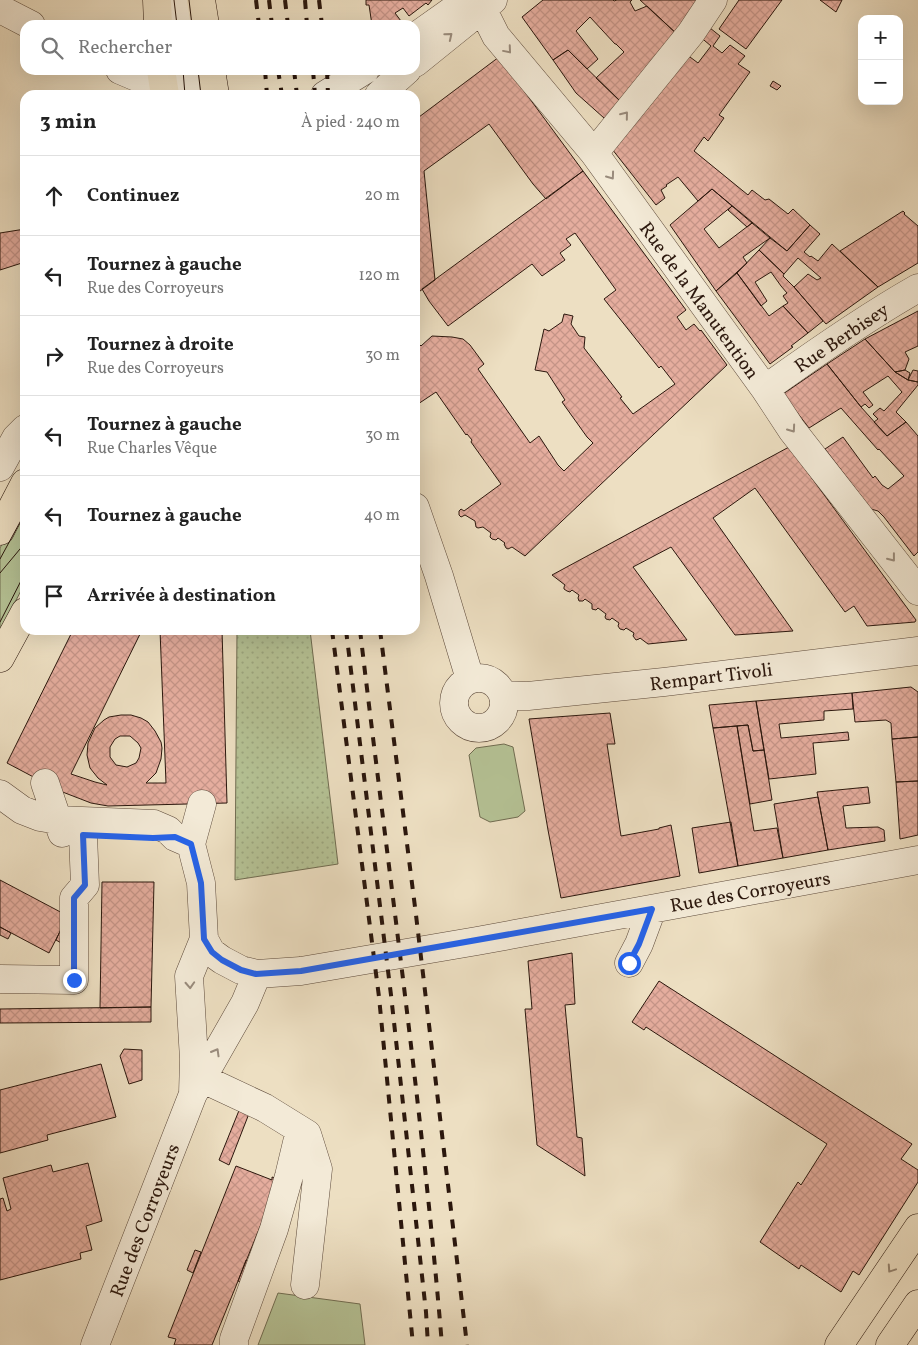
<!DOCTYPE html>
<html lang="fr">
<head>
<meta charset="utf-8">
<style>
	:root { --surface:#fff; --page:#f2f2f2; --text:#222; --muted:#767676; --line:#e0e0e0 }
	body { margin:0; font-family:Vollkorn,serif; background:var(--page); color:var(--text) }
	.controls { position:absolute; right:15px; top:15px; display:grid; overflow:hidden; border-radius:10px; box-shadow:0 5px 20px #0002 }
	.controls button { width:45px; height:45px; display:grid; place-items:center; padding:0; border:0; border-bottom:1px solid var(--line); background:var(--surface); color:var(--text); font:25px sans-serif }
	.stop { position:absolute; width:15px; height:15px; margin:-11px; border:4px solid #2563eb; border-radius:50%; background:#fff }
	.stop.end { background:#2563eb; border-color:#fff; box-shadow:0 1px 5px #0008 }
	.list { margin:0; padding:0; list-style:none }
	h2 { display:flex; justify-content:space-between; align-items:center; height:65px; margin:0; padding:0 20px; font-size:21px }
	h2 small { font-size:16px; font-weight:400; color:var(--muted) }
	.list li { display:grid; grid-template-columns:32px 1fr auto; gap:15px; align-items:center; box-sizing:border-box; height:80px; padding:0 20px; border-top:1px solid var(--line) }
	.list b { display:block; font-size:19px; white-space:nowrap }
	.list p { margin:0; font-size:16px; white-space:nowrap; color:var(--muted) }
	.list em { font-size:16px; font-style:normal; color:var(--muted) }
	.icon { flex:none; width:28px; height:28px; fill:none; stroke:currentColor; stroke-width:2; stroke-linecap:round; stroke-linejoin:round }
	.map { position:relative; flex:none; width:918px; height:1345px; overflow:hidden }
	.search { position:absolute; background:var(--surface); box-shadow:0 5px 20px #0002; left:20px; top:20px; width:400px; height:55px; display:flex; align-items:center; gap:12px; box-sizing:border-box; padding:0 18px; border-radius:15px; color:var(--muted); font-size:19px }
	.panel { position:absolute; background:var(--surface); box-shadow:0 5px 20px #0002; left:20px; top:90px; width:400px; height:545px; border-radius:15px }
	.map>svg:first-child { display:block }
</style>
</head>
<body>
<div class="map">
<svg width="918" height="1345" viewBox="0 0 918 1345">
	<defs>
		<pattern id="park-dots" width="8" height="8" patternUnits="userSpaceOnUse" patternTransform="scale(1.25)"><rect width="8" height="8" fill="#b5c295"/><path d="M2 2h.1M6 6h.1" fill="none" stroke="#9ca67f" stroke-width="1.8" stroke-linecap="round"/></pattern>
		<pattern id="building-cross-hatch" width="8" height="8" patternUnits="userSpaceOnUse" patternTransform="scale(1.25)"><rect width="8" height="8" fill="#e5ad9e"/><path d="M0 0l8 8M0 8l8-8" fill="none" stroke="#c59487"/></pattern>
	</defs>
	<rect width="100%" height="100%" fill="#eddfc2"/>
	<filter id="stains"><feTurbulence type="fractalNoise" baseFrequency=".004" numOctaves="4"/><feColorMatrix values="0 0 0 0 .2 0 0 0 0 .09 0 0 0 0 .02 0 0 0 .5 -.17"/></filter>
	<radialGradient id="worn" r=".72"><stop offset=".6" stop-color="#630" stop-opacity="0"/><stop offset="1" stop-color="#630" stop-opacity=".3"/></radialGradient>
	<path fill="#b5c295" stroke="#706c51" d="M25,500V583L0,631V548Z
		M504,744L513,747L525,811L518,817L490,822L480,817L469,755L476,748Z
		M278,1293L360,1304L365,1345H258Z"/>
	<path fill="url(#park-dots)" stroke="#706c51" d="M237,630H310L338,864L235,880Z"/>
	<path fill="url(#building-cross-hatch)" stroke="#2b170d" fill-rule="evenodd" d="M366,0H432L428,5L426,3L409,16L403,8L395,13L401,21L396,25H372L369,5H366Z
		M543,0H613L614,1L617,0H632L630,2L635,11L647,6L679,36L621,102L596,78L624,52L616,44H615L590,17L576,31L598,59L587,69L568,50L553,60L522,17Z
		M640,0H704L679,36Z
		M739,0H782L746,49L719,29Z
		M820,0H842L836,12Z
		M705,24L720,36L713,46L722,53L730,45L745,56L738,64L750,72L719,115L724,118L708,141L704,137L694,151L748,195L752,190L765,200L769,199L788,214L793,209L810,225L787,251L712,189L698,201L678,177L666,185L667,186L661,190L665,198L656,205L612,149L683,56L690,57L698,63L711,46L698,35Z
		M568,50L621,102L607,119L604,118L576,93L553,60Z
		M499,57L583,171L546,199L533,184L489,124L424,171L435,280L416,294L417,297L415,301V120Z
		M773,81L781,86L777,90L770,86Z
		M583,171L686,310L677,317L686,330L694,324L700,331L701,330L727,365L525,556L512,547L508,549L506,548L504,544L505,543L498,538L496,540L492,539L490,537L491,533L483,527L478,528L476,527L475,521L465,515L461,517L459,515V511L461,509L464,511L501,484L471,442L472,440L467,434L466,435L436,392L415,406V349L420,345L421,346L432,336L452,337L463,339L470,345L484,364L478,369L530,443L539,436L558,465L564,471L593,443L587,437L562,402L565,400L547,372L535,370L544,329L549,331L562,322L564,314L573,316L571,324L579,336L585,337L584,348L622,397L620,398L633,414L675,384L661,366L659,368L604,299L616,290L575,233L566,239L571,245L560,253L565,260L542,276L532,264L448,326L429,301L422,289Z
		M712,189L732,206L704,229L719,248L752,223L770,238L743,257L747,263L716,291L670,225Z
		M732,206L752,223L747,227L728,210Z
		M903,211L905,213L904,214L918,226V263L878,287L840,251Z
		M810,225L820,234L804,252L810,257L811,256L818,261L832,244L878,287L826,324L794,287L808,274L817,280L821,278L798,258L784,274L759,250L770,238L787,251Z
		M25,229V262L0,270V233Z
		M759,250L784,274L783,276L794,287L823,321L808,333L783,306L788,303L783,296L787,293L781,286L771,272L755,282L767,301L761,306L737,273Z
		M737,273L769,316L783,306L808,333L791,346L793,347L770,364L716,291Z
		M918,311V346L905,352L909,359L905,370L895,372L865,339Z
		M865,339L895,372L908,380L918,382V385L896,412L906,422L887,436L874,422L878,419L873,414L880,408L884,411L902,392L888,376L863,392L873,405L869,408L865,404L861,407L827,364Z
		M827,364L861,407L887,436L906,422L918,436V552L914,556L884,517L878,511L871,509L825,449L843,437L873,478L875,476L882,485L888,489L904,476L879,449L878,450L841,408L809,428L783,394Z
		M905,370L910,373L908,380L895,372Z
		M913,370L918,371V382L908,380Z
		M789,447L916,620L915,622L867,626L854,606L845,612L755,488L713,518L793,631L735,635L671,547L633,567L687,640L648,644L640,638L639,639L636,640L633,636L634,633L626,628L624,630L620,629L618,626L619,623L612,618L610,620L606,619L605,617L606,614L598,608L596,610L592,609V604L585,599L583,601H579L578,598L579,595L572,590L570,592L567,591L564,589V587L565,585L552,575Z
		M73,630H142L71,774L95,782L107,785L98,778L90,768L87,755L88,743L95,728L104,720L109,717L121,715H131L141,718L148,722L155,731L161,742L162,748L161,759L156,773L146,783H166L160,630H222L227,803L108,806L91,803L60,791L7,763ZM120,736H130L138,743L141,748L139,758L136,763L127,767L116,765L110,757V747L115,739Z
		M911,687L918,692V737L892,739L891,723L886,720L855,722L852,693Z
		M852,693L853,709L824,711V720L779,724L781,738L848,732L849,740L813,743L816,774L769,779L756,701Z
		M756,701L764,750L753,751L748,725L713,728L709,705Z
		M610,713L615,744H607L621,836L659,829V828L671,825L680,876L561,898L548,830L529,719Z
		M748,725L753,751L764,750L772,800L750,804L737,726Z
		M737,726L754,831L777,828L783,858L738,866L713,728Z
		M918,737V781L896,782L892,739Z
		M918,781V835L900,839L896,782Z
		M868,787L870,803L843,806L846,828L878,827L884,830L885,841L828,850L817,792Z
		M818,797L828,850L783,858L774,804Z
		M731,822L738,866L699,873L692,828Z
		M0,880L68,916L49,953L0,927Z
		M102,882H154L151,1007L100,1008Z
		M0,927L11,933L8,939L0,935Z
		M61,929L63,944L56,940Z
		M572,953L575,1004L565,1005L577,1137L582,1138L585,1176L537,1145L525,1009H532L528,961Z
		M659,981L912,1144L901,1159L918,1170V1182L859,1275L853,1271L841,1292L801,1265L799,1269L760,1242L798,1182L801,1185L827,1144L646,1027L644,1030L632,1022Z
		M151,1007V1022L0,1023V1009Z
		M124,1049L142,1050V1080L129,1084L120,1056Z
		M101,1064L116,1117L47,1135L48,1140L0,1153V1090Z
		M240,1108L250,1111L229,1165L219,1160Z
		M88,1163L102,1221L86,1226L92,1250L80,1253L81,1259L0,1280V1199L3,1198L7,1211L11,1209L3,1178L51,1165L53,1172Z
		M236,1166L272,1180V1177L281,1180L277,1185L212,1345H174L176,1339L168,1337Z
		M195,1250L201,1252L193,1273L187,1270Z
		M246,1260L254,1263L246,1284L238,1281Z"/>
	<g fill="none" stroke-linecap="round" stroke-linejoin="round">
		<g stroke="#5c493a" stroke-width="29">
			<path id="minor" d="M174,0L177,25
				M478,0L496,36L594,153L765,389L792,430L918,591
				M0,9L31,25
				M415,37L453,10L458,5
				M415,63L493,0
				M120,70L146,81L155,95
				M198,70L201,95
				M173,95L181,70
				M325,95L365,70
				M379,95L407,70
				M594,153L691,33L713,0
				M765,389C815,353 865,318 918,288
				M0,467L16,438L25,429
				M415,507L439,576L470,679
				M454 703a25 25 0 1 1 50 0a25 25 0 1 1-50 0Z
				M503,695L528,696L664,682L918,651
				M45,783L62,833
				M0,794L22,810L40,817L58,820L154,824L168,830L175,837L191,844L201,883L204,939L189,976L194,1059L193,1094
				M191,844L202,804
				M204,939L211,952L222,960L241,970L257,974L301,971L477,941L918,860
				M629,963L639,944L652,909
				M0,979L74,980V898L85,885L83,835
				M201,1078L265,1108L307,1134L318,1169L305,1285
				M95,1345L193,1094L245,1003L257,974
				M234,1345V1339L274,1229L289,1176L300,1130"/>
		</g>
		<g stroke="#2b170d" stroke-width="29">
			<path id="major" d="M157,0L158,25
				M201,0L205,25
				M161,70L165,95
				M211,70L215,95
				M0,531L25,483
				M0,658L25,612
				M839,1345L918,1228
				M890,1345L918,1304"/>
		</g>
		<use href="#minor" stroke="#f3ead7" stroke-width="28"/>
		<use href="#major" stroke="#eddfc2" stroke-width="28"/>
		<path stroke="#2b170d" stroke-width="1" d="M174,0L177,25
			M189,0L192,25
			M183,70L185,95
			M198,70L201,95
			M0,559L25,513
			M0,573L25,543
			M0,622L25,573"/>
		<path stroke="#2b170d" stroke-width="4" stroke-dasharray="9 9" stroke-linecap="butt" d="M256,0L259,25
			M269,0L272,25
			M285,0L288,25
			M305,0L307,25
			M319,0L322,25
			M265,70L267,95
			M278,70L282,95
			M294,70L297,95
			M313,70L315,95
			M327,70L328,95
			M332,630L379,997L413,1345
			M346,630L391,995L426,1312L428,1345
			M360,630C388,868 422,1106 442,1345
			M380,630L416,915L467,1345"/>
	</g>
	<defs><path id="oneway-chevron" d="M-2-3.5L2.5 0L-2 3.5" fill="none" stroke-width="1.6" stroke-linecap="round" stroke-linejoin="round" transform="scale(1.25)"/></defs>
	<g stroke="#998b7c">
		<use href="#oneway-chevron" transform="translate(449 36) rotate(-39)"/>
		<use href="#oneway-chevron" transform="translate(508 50) rotate(50)"/>
		<use href="#oneway-chevron" transform="translate(625 115) rotate(-51)"/>
		<use href="#oneway-chevron" transform="translate(611 176) rotate(54)"/>
		<use href="#oneway-chevron" transform="translate(792 429) rotate(55)"/>
		<use href="#oneway-chevron" transform="translate(892 558) rotate(52)"/>
		<use href="#oneway-chevron" transform="translate(190 985) rotate(87)"/>
		<use href="#oneway-chevron" transform="translate(216 1052) rotate(-60)"/>
	</g>
	<use stroke="#968571" href="#oneway-chevron" transform="translate(891 1269) rotate(124)"/>
	<g fill="none" stroke-linecap="round" stroke-linejoin="round">
		<path stroke="#2563eb" stroke-width="6" d="M74,980V898L85,885L83,835L153,838L175,837L191,844L201,883L204,939L212,952L222,960L241,970L256,974L301,971L652,909L639,944L629,963"/>
	</g>
	<g text-anchor="middle" stroke-width="4.5" stroke-linejoin="round" paint-order="stroke">
		<g font-size="19" fill="#2b170d" stroke="#f3ead7">
			<text transform="translate(700 300) rotate(54)" y="7">Rue de la Manutention</text>
			<text transform="translate(841 337) rotate(-34)" y="7">Rue Berbisey</text>
			<text transform="translate(711 676) rotate(-7)" y="7">Rempart Tivoli</text>
			<text transform="translate(750 891) rotate(-10)" y="7">Rue des Corroyeurs</text>
			<text transform="translate(144 1220) rotate(-69)" y="7">Rue des Corroyeurs</text>
		</g>
	</g>
	<rect width="100%" height="100%" filter="url(#stains)"/>
	<rect width="100%" height="100%" fill="url(#worn)"/>
</svg>
<div class="controls">
<button>+</button>
<button>−</button>
</div>
<div class="stop" style="left:629px;top:963px"></div>
<div class="stop end" style="left:74px;top:980px"></div>
<div class="search"><svg class="icon" aria-label="search" viewBox="0 0 24 24"><circle cx="10" cy="10" r="6"/><path d="M15 15l6 6"/></svg>Rechercher</div>
<section class="panel">
<h2>3 min<small>À pied · 240 m</small></h2>
<ul class="list">
<li><svg class="icon" aria-label="ahead" viewBox="0 0 24 24"><path d="M12 20V5M6 11l6-6 6 6"/></svg><div><b>Continuez</b></div><em>20 m</em></li>
<li><svg class="icon" aria-label="left" viewBox="0 0 24 24"><path d="M17 20v-9H6M10 6l-5 5 5 5"/></svg><div><b>Tournez à gauche</b><p>Rue des Corroyeurs</p></div><em>120 m</em></li>
<li><svg class="icon" aria-label="right" viewBox="0 0 24 24"><path d="M7 20v-9h11M14 6l5 5-5 5"/></svg><div><b>Tournez à droite</b><p>Rue des Corroyeurs</p></div><em>30 m</em></li>
<li><svg class="icon" aria-label="left" viewBox="0 0 24 24"><path d="M17 20v-9H6M10 6l-5 5 5 5"/></svg><div><b>Tournez à gauche</b><p>Rue Charles Vêque</p></div><em>30 m</em></li>
<li><svg class="icon" aria-label="left" viewBox="0 0 24 24"><path d="M17 20v-9H6M10 6l-5 5 5 5"/></svg><div><b>Tournez à gauche</b></div><em>40 m</em></li>
<li><svg class="icon" aria-label="arrive" viewBox="0 0 24 24"><path d="M6 21V4h12l-3 4 3 4H6"/></svg><div><b>Arrivée à destination</b></div></li>
</ul>
</section>
</div>
</body>
</html>
